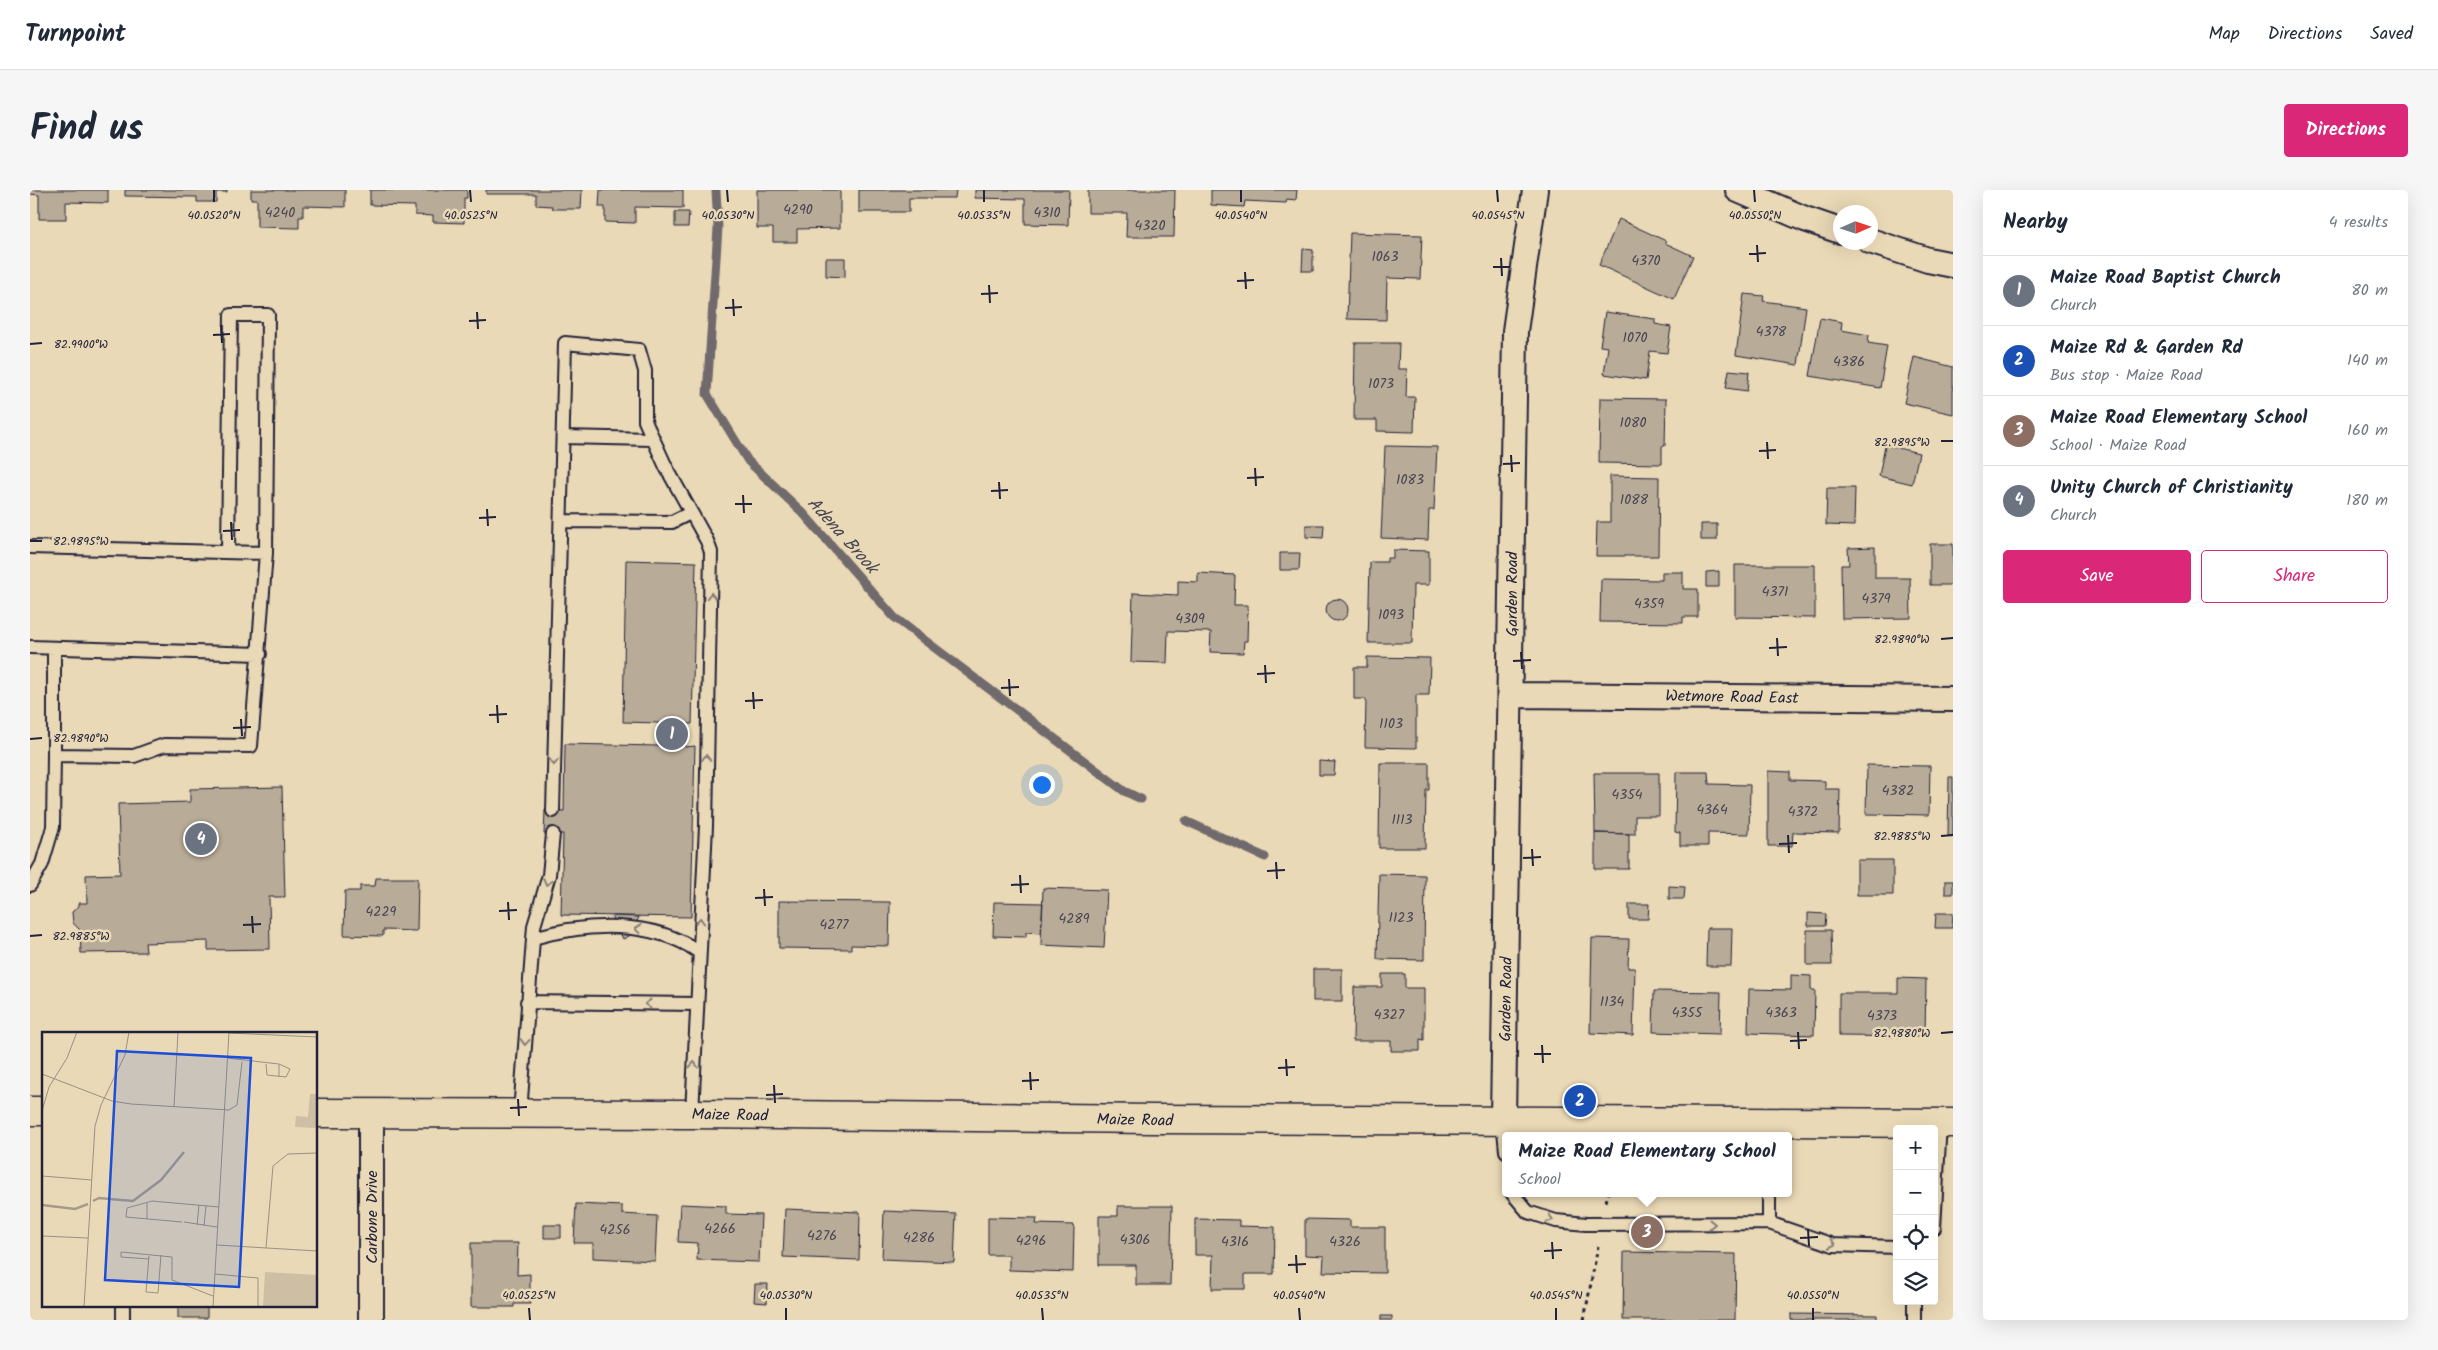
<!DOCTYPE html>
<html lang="en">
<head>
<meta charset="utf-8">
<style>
	:root { --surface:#fff; --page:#f6f6f7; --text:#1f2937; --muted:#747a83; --line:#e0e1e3; --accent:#db2777 }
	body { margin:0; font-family:Kalam,sans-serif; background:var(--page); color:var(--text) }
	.controls { position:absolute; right:15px; bottom:15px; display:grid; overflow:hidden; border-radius:5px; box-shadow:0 5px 20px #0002 }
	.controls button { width:45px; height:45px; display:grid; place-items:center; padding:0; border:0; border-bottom:1px solid var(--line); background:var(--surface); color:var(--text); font:25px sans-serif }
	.compass { position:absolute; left:1803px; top:15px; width:45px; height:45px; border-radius:50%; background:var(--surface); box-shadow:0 5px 20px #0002; rotate:87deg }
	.you { position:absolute; left:1011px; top:594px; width:18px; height:18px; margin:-12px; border:4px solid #fff; border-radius:50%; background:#1a73e8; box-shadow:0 0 0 8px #1a73e833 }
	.badge { display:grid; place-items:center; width:32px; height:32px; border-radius:50%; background:var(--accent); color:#fff; font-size:16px; font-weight:700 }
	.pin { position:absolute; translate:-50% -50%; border:2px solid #fff; box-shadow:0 1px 5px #0006 }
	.popup { position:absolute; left:1472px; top:942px; width:290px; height:65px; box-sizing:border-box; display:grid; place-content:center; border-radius:5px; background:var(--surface); filter:drop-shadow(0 1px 4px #0005); font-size:16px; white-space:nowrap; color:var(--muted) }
	.popup b { font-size:19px; color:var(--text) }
	.popup::after { content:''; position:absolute; left:50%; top:100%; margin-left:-10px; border:10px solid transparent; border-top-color:var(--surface) }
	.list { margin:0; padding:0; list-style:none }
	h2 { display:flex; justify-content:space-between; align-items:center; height:65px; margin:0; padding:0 20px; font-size:21px }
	h2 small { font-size:16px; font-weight:400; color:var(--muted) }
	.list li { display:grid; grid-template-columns:32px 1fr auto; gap:15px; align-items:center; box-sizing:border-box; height:70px; padding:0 20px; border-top:1px solid var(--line) }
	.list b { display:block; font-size:19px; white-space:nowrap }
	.list p { margin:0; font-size:16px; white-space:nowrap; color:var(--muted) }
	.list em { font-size:16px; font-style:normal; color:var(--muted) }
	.actions { display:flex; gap:10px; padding:15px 20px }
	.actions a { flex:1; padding:11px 0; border:1px solid var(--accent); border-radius:5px; text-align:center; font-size:18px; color:var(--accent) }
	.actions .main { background:var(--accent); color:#fff }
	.icon { flex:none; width:28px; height:28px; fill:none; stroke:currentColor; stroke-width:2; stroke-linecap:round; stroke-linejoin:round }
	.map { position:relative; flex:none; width:1923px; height:1130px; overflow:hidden; border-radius:5px }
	header { display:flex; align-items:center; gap:30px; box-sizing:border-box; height:70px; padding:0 25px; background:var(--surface); border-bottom:1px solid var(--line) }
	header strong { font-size:24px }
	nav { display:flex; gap:28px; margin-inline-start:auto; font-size:18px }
	.intro { display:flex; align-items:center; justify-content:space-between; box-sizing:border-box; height:120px; padding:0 30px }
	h1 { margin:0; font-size:35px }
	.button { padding:12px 22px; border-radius:5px; background:var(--accent); color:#fff; font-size:18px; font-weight:700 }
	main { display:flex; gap:30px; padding:0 30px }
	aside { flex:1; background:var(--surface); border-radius:5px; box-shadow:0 5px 20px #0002 }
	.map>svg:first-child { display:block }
</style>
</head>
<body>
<header>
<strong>Turnpoint</strong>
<nav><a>Map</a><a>Directions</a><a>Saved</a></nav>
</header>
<div class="intro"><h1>Find us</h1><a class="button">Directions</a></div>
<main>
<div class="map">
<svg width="1923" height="1130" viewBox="0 0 1923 1130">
	<rect width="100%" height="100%" fill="#ead9b6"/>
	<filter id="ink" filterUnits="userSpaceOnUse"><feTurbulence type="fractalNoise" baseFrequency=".02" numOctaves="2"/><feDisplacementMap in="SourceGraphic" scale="10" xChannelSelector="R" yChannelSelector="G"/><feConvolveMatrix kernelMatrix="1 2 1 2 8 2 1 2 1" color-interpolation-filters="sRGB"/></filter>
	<g filter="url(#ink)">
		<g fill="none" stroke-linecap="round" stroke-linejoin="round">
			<path stroke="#716a6c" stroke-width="9" d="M686,0L688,38L677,204L718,271L773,323L864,427L1094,601L1111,609
				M1156,631L1235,667"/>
		</g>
		<path fill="#b8ab97" stroke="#22223b" d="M0,0H78V13L36,12V29H9V5L0,4Z
			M95,0H197V2H186V12H167V7L95,6Z
			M221,0H315V17L273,16V27H269V38L227,37V9H221Z
			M340,0H437V8H434V33L403,32V26L385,25V16L340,15Z
			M456,0H552L551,19H523L522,16L506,15V4H456Z
			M570,0H653V18L605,17V33L575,32V17H569Z
			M727,0H810V38L767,39V52H743V38H727Z
			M829,0H926L925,8H879V22H829Z
			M945,0H1039L1038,35L995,34V9L945,8Z
			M1058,0H1145L1144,47H1096L1097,23H1058Z
			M1181,0H1267L1266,10L1257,9L1256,13L1215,11L1214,17L1181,15Z
			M645,22H659L658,37H645Z
			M1589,29L1636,51L1635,53L1663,66L1644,109L1569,75Z
			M1320,43L1392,45L1390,89L1357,88L1356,130L1317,129Z
			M1273,59L1283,60V81H1272Z
			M796,68H815V87L796,86Z
			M1714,104L1734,106L1733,111L1776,117L1768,175L1706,165Z
			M1575,122L1625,129V134L1641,137L1637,163L1620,161L1616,190L1574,184L1578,157L1570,156Z
			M1790,128L1812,132L1811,140L1839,145L1838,153L1857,156L1850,198L1780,186Z
			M1325,153H1369L1368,179H1377L1376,207H1385L1384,242L1347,241V230H1324Z
			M1884,167L1923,177V224L1874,213Z
			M1699,180L1719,182L1717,201L1696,198Z
			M1570,208L1636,209L1635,256H1632V274L1569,273Z
			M1855,255L1889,263L1882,294L1849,286Z
			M1355,256L1407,257L1404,320H1399L1398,350L1351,348Z
			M1580,286L1629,287L1628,366H1566L1567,332H1580Z
			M1797,298H1825L1824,336L1796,335Z
			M1671,334H1687V350H1671Z
			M1276,335H1294L1293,348L1276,347Z
			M1900,354H1923V395H1900Z
			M1845,357V388H1880L1881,428L1812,429L1811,375H1819L1818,358Z
			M1363,360L1399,361V395H1383L1382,453H1338L1340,372H1357V368H1363Z
			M1250,363H1270L1269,380H1250Z
			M596,370L666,372L662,534H656L655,557L665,556L661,727L531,725L533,644H514L515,620L534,621L535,554L628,556L629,533L593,532Z
			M1705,375H1785V428L1705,427Z
			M1689,381V397H1676V382Z
			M1632,382H1653V399H1668V427H1653V433L1570,432L1571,389L1632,390Z
			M1168,383L1205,385L1204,415H1218L1217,451H1214L1213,463L1180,462L1181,442L1138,441L1137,473L1101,472L1103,403L1148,405V391L1168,392Z
			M1296 420a11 11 0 1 1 22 0a11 11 0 1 1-22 0Z
			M1337,467L1400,468L1399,505H1386V558L1335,557L1336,509H1324V477H1337Z
			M1289,571L1305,572L1304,585H1289Z
			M1350,573H1399V600H1396L1395,658H1349Z
			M1837,575L1900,576L1899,625L1836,624Z
			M1738,581L1760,582V590L1795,591V599H1810L1809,643L1763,642L1762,656H1738Z
			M1646,582H1678L1679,594L1720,595L1719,644L1678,643V656H1650V643L1645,642Z
			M1564,583H1629V626H1605V644L1565,643Z
			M1919,587H1923V646H1918Z
			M252,597L255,707H239L240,759L178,760V751L115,753L116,762L51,763L50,740L43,733L42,722L49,716V713H57L56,685L90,684L88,614L160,612V599Z
			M1565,643L1599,644V679H1565Z
			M1827,670H1863V705H1827Z
			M1349,684L1395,685L1394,770L1347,769Z
			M346,688H388L387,741L353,740V746L314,745L315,701H330V696H345Z
			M1915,691H1923V704H1915Z
			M1639,696L1655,697L1654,709H1639Z
			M1013,698L1077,700L1074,758L1011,755Z
			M749,711L860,712L859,756L821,755V759L749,758Z
			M964,712L1013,713L1011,743L996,742V747L963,746Z
			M1599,714H1619L1618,729H1599Z
			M1778,723L1796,724L1795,736H1778Z
			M1906,723H1923L1922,738H1905Z
			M582,726L609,727L601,745L593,749Z
			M1677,738H1702L1701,776H1676Z
			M1777,740H1801L1802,775H1777Z
			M1562,748L1599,749L1598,778H1605L1603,845L1560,843Z
			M1283,779H1312V811H1283Z
			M1352,784H1375V798H1394V850L1390,849V861H1361V851H1323L1324,797H1352Z
			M1761,785L1781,786V800H1785L1784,845L1718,843L1719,799L1761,800Z
			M1868,788L1896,789L1895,847L1809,846V803H1868Z
			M1624,801L1691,802L1690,844L1623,842Z
			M546,1014L592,1016V1024L627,1026L625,1071L563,1068V1053H544Z
			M650,1014L696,1016V1024L731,1025L729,1072L667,1070L668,1053L648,1052Z
			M1088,1016H1142L1140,1095H1106V1075H1069V1026H1088Z
			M755,1019L830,1022L829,1070L753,1067Z
			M854,1021L926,1024L924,1072L852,1069Z
			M958,1027L1007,1028L1006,1034L1044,1035L1043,1082L979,1080V1065H958Z
			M1165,1029L1209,1030V1036L1245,1037L1244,1084H1215V1099H1182L1183,1065H1165Z
			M1275,1029L1320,1030V1037H1355V1083L1293,1082L1294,1066L1275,1065Z
			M514,1035H531V1048H514Z
			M441,1053H488L487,1085L500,1084V1114H484V1117H441Z
			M1594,1062L1706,1064L1705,1130H1593Z
			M725,1094H738L737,1113L724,1112Z
			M148,1116H177V1128H148Z
			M1761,1124L1847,1125V1130H1761Z
			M1351,1126H1362V1130H1351Z"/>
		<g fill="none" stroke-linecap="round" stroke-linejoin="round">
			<g stroke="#22223b" stroke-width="16">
				<path id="lane" d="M533,247L622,249
					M531,331L642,332L660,323
					M0,357L236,363
					M0,457L230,464
					M24,458V565
					M523,621L535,153L609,160L615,181V231L636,277L677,351L681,362L676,636L662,924
					M0,695L12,674L23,637L24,565L104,566L134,555L221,556L236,363L238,125H201L198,362
					M503,748C556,733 622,729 669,762
					M497,812L667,814
					M490,923L504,736L519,685L523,644
					M1473,929L1476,961
					M1482,1003L1498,1022L1526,1031L1556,1034L1739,1033L1803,1055L1867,1057
					M1739,1003V1033
					M1904,1038L1910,933
					M93,1130V1116
					M1884,1130V1111"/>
			</g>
			<g stroke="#22223b" stroke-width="28">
				<path id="street" d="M1708,0L1775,29L1810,41
					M1840,51L1898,70L1923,75
					M1481,505L1923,509
					M1473,929L1485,141L1505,0
					M341,1130V924"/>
			</g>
			<g stroke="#22223b" stroke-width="31">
				<path id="secondary" d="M0,921H14
					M286,923L662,924L1124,929L1923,933"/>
			</g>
			<path stroke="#22223b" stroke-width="3" stroke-dasharray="4 4" stroke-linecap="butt" d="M1576,1012L1578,1003
				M1554,1130L1568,1056"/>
			<use href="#lane" stroke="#ead9b6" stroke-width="12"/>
			<use href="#street" stroke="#ead9b6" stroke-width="24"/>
			<use href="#secondary" stroke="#ead9b6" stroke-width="28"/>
		</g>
		<defs><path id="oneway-chevron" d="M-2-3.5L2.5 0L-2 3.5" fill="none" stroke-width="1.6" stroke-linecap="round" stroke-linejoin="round" transform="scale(1.25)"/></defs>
		<g stroke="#867e78">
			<use href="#oneway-chevron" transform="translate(681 406) rotate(-90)"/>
			<use href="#oneway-chevron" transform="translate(676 568) rotate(-90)"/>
			<use href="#oneway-chevron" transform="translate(524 572) rotate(91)"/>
			<use href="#oneway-chevron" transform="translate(517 692) rotate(106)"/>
			<use href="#oneway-chevron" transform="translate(670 731) rotate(-87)"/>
			<use href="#oneway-chevron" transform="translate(608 739) rotate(-173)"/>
			<use href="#oneway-chevron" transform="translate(618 814) rotate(-179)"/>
			<use href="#oneway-chevron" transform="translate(495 852) rotate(94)"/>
			<use href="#oneway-chevron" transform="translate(664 875) rotate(-88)"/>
			<use href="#oneway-chevron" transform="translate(1520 1029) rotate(16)"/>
			<use href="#oneway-chevron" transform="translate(1682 1034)"/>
			<use href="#oneway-chevron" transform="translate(1802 1054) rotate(12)"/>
		</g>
	</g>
	<path fill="none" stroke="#22223b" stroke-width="2" d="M184,0V12M440,0L441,12M697,0L698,12M954,0V12M1211,0V12M1467,0L1468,12M1724,0L1725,12M1727,55L1728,72M1719,64L1736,63M1471,68L1472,86M1463,77H1480M1215,82L1216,99M1207,91L1224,90M959,95L960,113M951,104L968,103M703,109L704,126M695,118L712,117M447,122L448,139M439,131L456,130M191,135L192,153M183,145L200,144M0,154L12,153M1911,251H1923M1737,252L1738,269M1729,261L1746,260M1481,265L1482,282M1473,274L1490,273M1225,278L1226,296M1217,288L1234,287M969,292L970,309M961,301L978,300M713,305L714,323M705,314H722M457,319L458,336M449,328L466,327M201,332L202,350M193,341L210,340M0,351H12M1747,448L1748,466M1911,449L1923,448M1739,458L1757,457M1491,462L1492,479M1483,471L1501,470M1235,475L1236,493M1227,484L1245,483M979,489L980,506M971,498L989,497M723,502L724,519M715,511L733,510M467,515L468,533M459,525L477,524M211,529L212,546M203,538L221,537M0,549L12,548M1758,645L1759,663M1911,646L1923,645M1749,654L1767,653M1502,659L1503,676M1493,668L1511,667M1246,672L1247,689M1237,681L1255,680M990,685L991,703M981,695L999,694M734,699L735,716M725,708L743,707M478,712L479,730M469,721L487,720M222,726L223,743M213,735L231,734M0,746L12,745M1768,842L1769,859M1911,843L1923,842M1760,851L1777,850M1512,855L1513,873M1504,864H1521M1256,869L1257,886M1248,878L1265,877M1000,882L1001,900M992,891L1009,890M744,895L745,913M736,905L753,904M488,909L489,926M480,918L497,917M1778,1039L1779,1056M1770,1048L1788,1047M1522,1052L1523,1069M1514,1061L1532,1060M1266,1065L1267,1083M1258,1075L1276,1074M499,1118L500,1130M756,1118V1130M1012,1118L1013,1130M1269,1118L1270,1130M1526,1118V1130M1783,1118V1130"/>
	<g text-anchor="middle" stroke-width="5" stroke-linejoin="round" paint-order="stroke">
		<g font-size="14" fill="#484452">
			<text x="768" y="24">4290</text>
			<text x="250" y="27">4240</text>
			<text x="1017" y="27">4310</text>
			<text x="1120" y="40">4320</text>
			<text x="1355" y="71">1063</text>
			<text x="1616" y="75">4370</text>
			<text x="1741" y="146">4378</text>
			<text x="1605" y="152">1070</text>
			<text x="1819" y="176">4386</text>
			<text x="1351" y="198">1073</text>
			<text x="1603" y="237">1080</text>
			<text x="1380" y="294">1083</text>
			<text x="1604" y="314">1088</text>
			<text x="1745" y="406">4371</text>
			<text x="1846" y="413">4379</text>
			<text x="1619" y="418">4359</text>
			<text x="1361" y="429">1093</text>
			<text x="1160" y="433">4309</text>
			<text x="1361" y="538">1103</text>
			<text x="1868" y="605">4382</text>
			<text x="1597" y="609">4354</text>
			<text x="1682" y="624">4364</text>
			<text x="1773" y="626">4372</text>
			<text x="1372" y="634">1113</text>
			<text x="351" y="726">4229</text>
			<text x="1371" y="732">1123</text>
			<text x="1044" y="733">4289</text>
			<text x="804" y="739">4277</text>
			<text x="1582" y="816">1134</text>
			<text x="1657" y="827">4355</text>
			<text x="1751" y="827">4363</text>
			<text x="1359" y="829">4327</text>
			<text x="1852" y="830">4373</text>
			<text x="690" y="1043">4266</text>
			<text x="585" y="1044">4256</text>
			<text x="792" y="1050">4276</text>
			<text x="889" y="1052">4286</text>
			<text x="1105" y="1054">4306</text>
			<text x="1001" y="1055">4296</text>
			<text x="1205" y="1056">4316</text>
			<text x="1315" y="1056">4326</text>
		</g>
		<g font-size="16" fill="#22223b" stroke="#ead9b6">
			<text transform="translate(1481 404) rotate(-90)" y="6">Garden Road</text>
			<text transform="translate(1702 506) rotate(1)" y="6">Wetmore Road East</text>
			<text transform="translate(1475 809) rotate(-89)" y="6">Garden Road</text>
			<text transform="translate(700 924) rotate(1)" y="6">Maize Road</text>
			<text transform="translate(1105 929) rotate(1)" y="6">Maize Road</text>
			<text transform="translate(341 1027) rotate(-90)" y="6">Carbone Drive</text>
		</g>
		<g font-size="18" font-style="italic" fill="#4a4653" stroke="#ead9b6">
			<text transform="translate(813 345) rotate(48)" y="6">Adena Brook</text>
		</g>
	</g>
	<g transform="translate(12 842)">
		<rect width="275" height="275" fill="#ead9b6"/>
		<path d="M268,62H275V96L253,95L254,84L266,85ZM223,240L275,243V275H221Z" fill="#cdbea4"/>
		<path fill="none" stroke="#a69a8c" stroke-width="2.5" d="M51,169L57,166L91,169L119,148L142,120M0,173L33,177L46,172"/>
		<path fill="none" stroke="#9a9085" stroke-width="1" d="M187,1L275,5M185,26L237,32V45M224,32L225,43L244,45L248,37L237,32M0,42L70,69L89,72L187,78L195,73L200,30M132,75L136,0M0,79L7,55L25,26L35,0M0,144L50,148M105,171V187M140,190L84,185L85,176L110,169L177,175M142,190L175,195M155,193L157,173M162,194L164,174M0,204L46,206M175,213L275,219M224,216L231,134L246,122L275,121M107,224L104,260L116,261L119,223M107,227L79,225V220L130,225V248L171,264M173,242L216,246V275M42,275L53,94L59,73L83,23L87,0M171,275L187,0"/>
		<path fill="#1d4ed8" fill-opacity="0.15" stroke="#1d4ed8" stroke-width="2.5" d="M75,19L209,26L197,255L63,248Z"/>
		<rect width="275" height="275" fill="none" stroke="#22223b" stroke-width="2.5"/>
	</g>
	<g font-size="12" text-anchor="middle" fill="#22223b" stroke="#ead9b6" stroke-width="5" stroke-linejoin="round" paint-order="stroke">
		<text x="698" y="29">40.0530°N</text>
		<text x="954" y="29">40.0535°N</text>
		<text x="1211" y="29">40.0540°N</text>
		<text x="1725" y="29">40.0550°N</text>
		<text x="184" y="29">40.0520°N</text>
		<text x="441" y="29">40.0525°N</text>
		<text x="1468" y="29">40.0545°N</text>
		<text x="51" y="158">82.9900°W</text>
		<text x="1872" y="256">82.9895°W</text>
		<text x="51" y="355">82.9895°W</text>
		<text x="1872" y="453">82.9890°W</text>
		<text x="51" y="552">82.9890°W</text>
		<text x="1872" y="650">82.9885°W</text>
		<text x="51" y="750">82.9885°W</text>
		<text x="1872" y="847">82.9880°W</text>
		<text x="499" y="1109">40.0525°N</text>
		<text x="756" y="1109">40.0530°N</text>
		<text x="1012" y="1109">40.0535°N</text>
		<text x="1269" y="1109">40.0540°N</text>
		<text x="1526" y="1109">40.0545°N</text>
		<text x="1783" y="1109">40.0550°N</text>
	</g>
</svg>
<div class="controls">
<button>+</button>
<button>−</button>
<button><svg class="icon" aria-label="locate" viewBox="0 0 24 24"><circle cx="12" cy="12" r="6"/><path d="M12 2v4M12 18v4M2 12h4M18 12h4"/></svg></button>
<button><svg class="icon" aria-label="layers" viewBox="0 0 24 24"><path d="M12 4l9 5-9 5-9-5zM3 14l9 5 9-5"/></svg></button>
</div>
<svg class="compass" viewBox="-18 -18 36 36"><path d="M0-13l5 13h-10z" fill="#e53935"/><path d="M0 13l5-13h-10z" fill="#747a83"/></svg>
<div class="you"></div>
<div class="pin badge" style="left:642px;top:544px;background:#6b7280">1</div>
<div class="pin badge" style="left:1550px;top:911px;background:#1a4fb4">2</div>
<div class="pin badge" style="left:1617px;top:1042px;background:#8d6e63">3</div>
<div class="popup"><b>Maize Road Elementary School</b>School</div>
<div class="pin badge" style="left:171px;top:649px;background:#6b7280">4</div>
</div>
<aside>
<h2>Nearby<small>4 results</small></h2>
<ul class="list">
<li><span class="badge" style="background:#6b7280">1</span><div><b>Maize Road Baptist Church</b><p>Church</p></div><em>80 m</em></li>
<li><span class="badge" style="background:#1a4fb4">2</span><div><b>Maize Rd &amp; Garden Rd</b><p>Bus stop · Maize Road</p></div><em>140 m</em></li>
<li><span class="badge" style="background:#8d6e63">3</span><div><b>Maize Road Elementary School</b><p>School · Maize Road</p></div><em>160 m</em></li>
<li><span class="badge" style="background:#6b7280">4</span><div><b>Unity Church of Christianity</b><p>Church</p></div><em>180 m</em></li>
</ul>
<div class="actions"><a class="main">Save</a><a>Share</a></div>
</aside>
</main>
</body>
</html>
